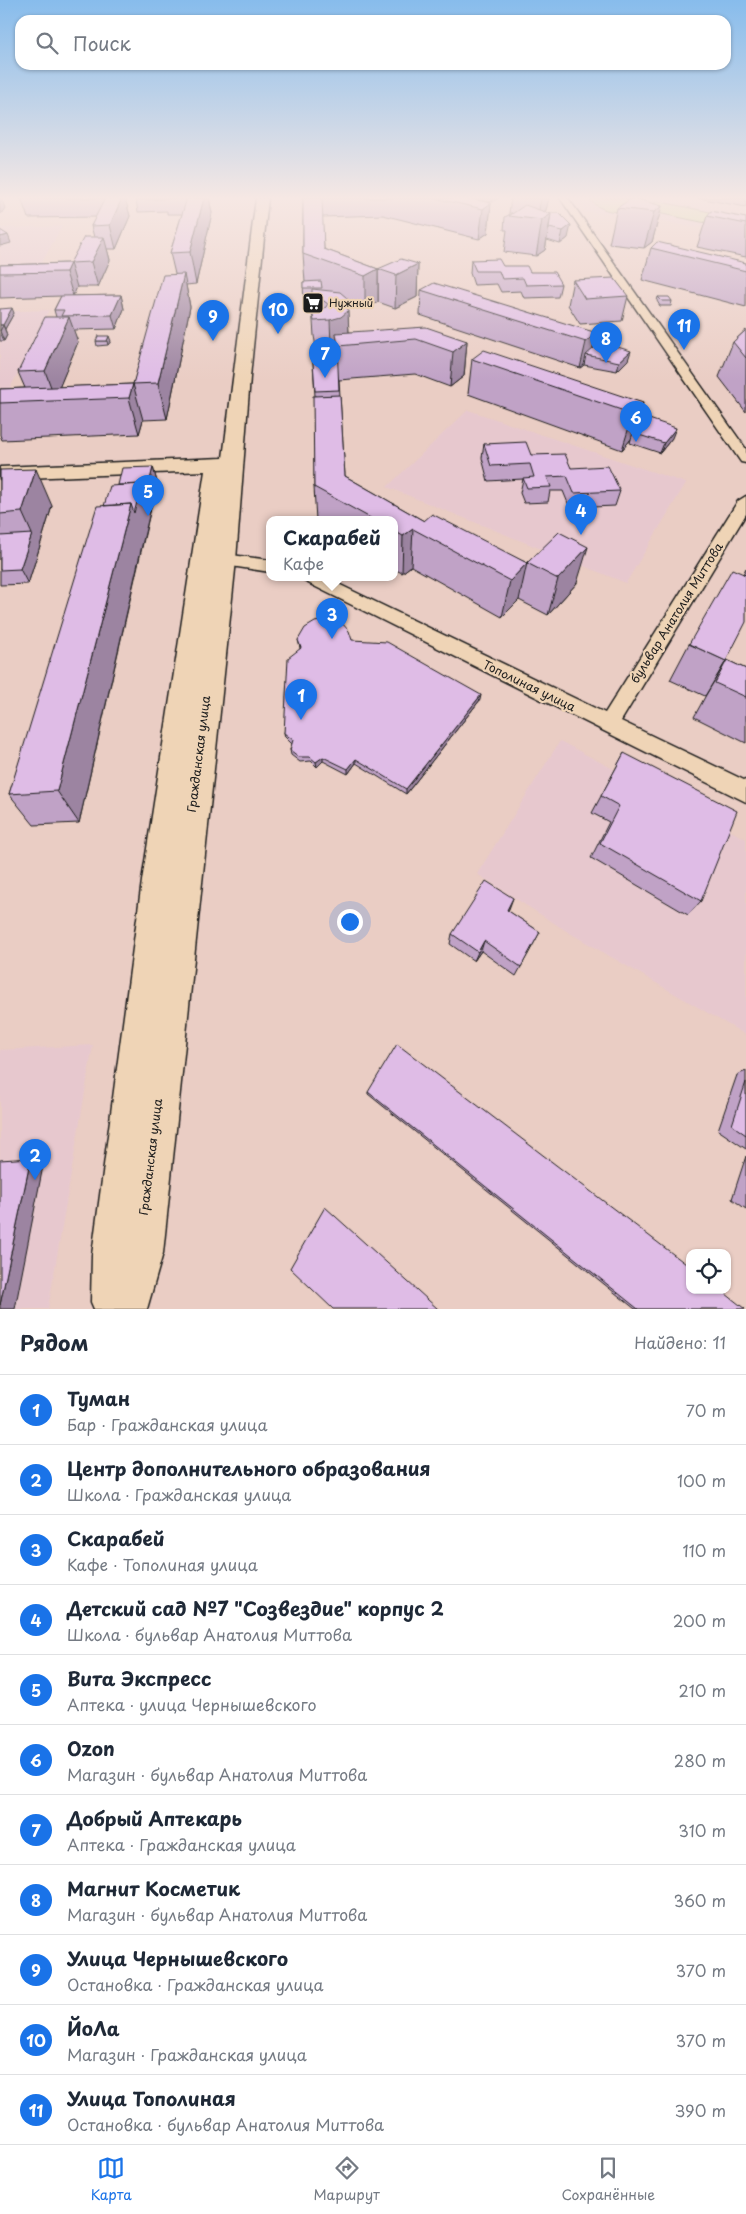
<!DOCTYPE html>
<html lang="ru">
<head>
<meta charset="utf-8">
<style>
	:root { --surface:#fff; --page:#f6f6f7; --text:#1f2937; --muted:#747a83; --line:#e0e1e3; --accent:#1a73e8 }
	body { margin:0; font-family:"Playpen Sans",sans-serif; background:var(--page); color:var(--text) }
	.controls { position:absolute; right:15px; bottom:15px; display:grid; overflow:hidden; border-radius:10px; box-shadow:0 1px 4px #0004 }
	.controls button { width:45px; height:45px; display:grid; place-items:center; padding:0; border:0; border-bottom:1px solid var(--line); background:var(--surface); color:var(--text); font:25px sans-serif }
	.you { position:absolute; left:349px; top:921px; width:18px; height:18px; margin:-12px; border:4px solid #fff; border-radius:50%; background:#1a73e8; box-shadow:0 0 0 8px #1a73e833 }
	.badge { display:grid; place-items:center; width:32px; height:32px; border-radius:50%; background:var(--accent); color:#fff; font-size:16px; font-weight:700 }
	.pin { position:absolute; translate:-50% -41px; filter:drop-shadow(0 1px 2px #0008) }
	.pin::after { content:''; position:absolute; top:26px; width:18px; height:15px; background:inherit; clip-path:polygon(0 0,100% 0,50% 100%) }
	.popup { position:absolute; left:266px; top:516px; width:132px; height:65px; box-sizing:border-box; display:grid; place-content:center; border-radius:10px; background:var(--surface); filter:drop-shadow(0 1px 4px #0005); font-size:16px; white-space:nowrap; color:var(--muted) }
	.popup b { font-size:19px; color:var(--text) }
	.popup::after { content:''; position:absolute; left:50%; top:100%; margin-left:-10px; border:10px solid transparent; border-top-color:var(--surface) }
	.list { margin:0; padding:0; list-style:none }
	h2 { display:flex; justify-content:space-between; align-items:center; height:65px; margin:0; padding:0 20px; font-size:21px }
	h2 small { font-size:16px; font-weight:400; color:var(--muted) }
	.list li { display:grid; grid-template-columns:32px 1fr auto; gap:15px; align-items:center; box-sizing:border-box; height:70px; padding:0 20px; border-top:1px solid var(--line) }
	.list b { display:block; font-size:19px; white-space:nowrap }
	.list p { margin:0; font-size:16px; white-space:nowrap; color:var(--muted) }
	.list em { font-size:16px; font-style:normal; color:var(--muted) }
	.icon { flex:none; width:28px; height:28px; fill:none; stroke:currentColor; stroke-width:2; stroke-linecap:round; stroke-linejoin:round }
	.map { position:relative; flex:none; width:746px; height:1309px; overflow:hidden }
	.search { position:absolute; background:var(--surface); box-shadow:0 1px 4px #0004; left:15px; right:15px; top:15px; height:55px; display:flex; align-items:center; gap:12px; box-sizing:border-box; padding:0 18px; border-radius:15px; color:var(--muted); font-size:19px }
	.sheet { height:835px; background:var(--surface) }
	nav { display:flex; justify-content:space-around; align-items:center; box-sizing:border-box; height:70px; border-top:1px solid var(--line); background:var(--surface); font-size:14px; color:var(--muted) }
	nav a { display:grid; justify-items:center; gap:2px }
	nav .on { color:var(--accent) }
	.map>svg:first-child { display:block }
</style>
</head>
<body>
<div class="map">
<svg width="746" height="1309" viewBox="0 0 746 1309">
	<rect width="100%" height="100%" fill="#eacdc4"/>
	<filter id="ink" filterUnits="userSpaceOnUse"><feTurbulence type="fractalNoise" baseFrequency=".02" numOctaves="2"/><feDisplacementMap in="SourceGraphic" scale="10" xChannelSelector="R" yChannelSelector="G"/><feConvolveMatrix kernelMatrix="1 2 1 2 8 2 1 2 1" color-interpolation-filters="sRGB"/></filter>
	<g filter="url(#ink)">
		<path fill="#e7c8ce" d="M575,198H746V226L692,227L623,214L586,212Z
			M62,226L35,275L0,276V228Z
			M49,310L29,350L0,409V312Z
			M468,410L686,483L626,583L387,487Z
			M560,741L746,839V1035L568,932L477,874Z
			M93,1045L48,1309H0V1050Z"/>
		<path fill="#cde196" stroke="#747e59" d="M588,198H626L632,206C620,218 596,209 588,198Z
			M655,202H661L720,214L711,224L648,211L647,208Z"/>
		<g fill="none" stroke-linecap="round" stroke-linejoin="round">
			<g stroke="#1c1c1c" stroke-width="3">
				<path id="street" d="M560,198H568L746,449V463L741,462Z
					M746,496V514L621,721L746,781V802L306,582L303,578H326L605,713L738,501Z
					M224,554L270,560V572L218,564L216,560L218,556Z"/>
			</g>
			<g stroke="#1c1c1c" stroke-width="3">
				<path id="secondary" d="M256,198H268L250,377L236,560L163,1253L147,1309H94L91,1302L92,1255L142,881L205,471L0,479V467L223,458Z"/>
			</g>
			<use href="#street" fill="#efd4b6" fill-rule="evenodd"/>
			<use href="#secondary" fill="#efd4b6" fill-rule="evenodd"/>
		</g>
		<path fill="#c0a2c6" stroke="#1c1c1c" d="M21,198H125L130,216L116,249H107L110,260L98,287H77L73,296L121,295L124,309L116,329L73,330L78,342L59,387L133,384L175,274L170,253L182,214H167V211L138,212L136,200L137,198H209L212,213L196,284L186,285L190,307L167,419L143,420L139,434L2,440L0,435V389L25,388L18,372L56,317L54,310L61,296L0,298V265L70,263L94,237L91,226L96,217L28,218Z
			M303,198H467L491,203L488,233L479,239L383,215L322,217L324,249L378,269V302L365,309L347,302L349,332L467,341L464,376L450,387L415,374L339,380L345,476L424,521L577,583L548,615L519,600L502,617L411,566L402,573L394,569V520H316L314,487L315,396L312,347H316L314,336L312,306H304L303,282H305L303,254Z
			M471,198H499L492,202Z
			M511,198H549L546,210L545,212L550,214L568,238L560,244L547,240L545,250L536,256L504,252L507,230H504L505,217L512,213H509Z
			M698,198H746V207Z
			M662,206L652,242L644,248L609,244L617,208Z
			M707,216L746,218V257L697,247Z
			M651,248L746,263V307L642,280Z
			M471,260L530,272L561,284L558,297L524,298L521,291L501,292L497,284L474,285L470,273Z
			M418,264L417,297L395,308L378,302V269Z
			M573,280L628,296L622,321L580,324L568,305Z
			M421,290L597,333L593,349L628,360L617,371L584,365L580,368L420,315Z
			M658,297L672,301L671,306H660L657,301Z
			M0,309L14,313L5,329L7,335L4,341H0Z
			M746,330V412L719,377L733,342Z
			M96,341H111L108,345L97,346Z
			M472,359L643,403L633,432L672,438L660,453L630,443L631,439L622,450L468,394Z
			M484,444L531,455L571,468L620,491L615,506L570,508L563,491H550L548,502L524,503L520,493L523,479L488,481L482,458Z
			M153,467L157,482L79,823L34,825L9,794L104,506L118,485Z
			M0,470L52,506L39,549L28,584L0,585Z
			M298,640H352L480,700L406,794L356,763L348,774L323,761L317,767L311,761L300,762L291,755L290,750L292,744L285,737L284,733L300,648Z
			M689,644L726,661L705,696L670,680Z
			M727,660L746,669V743L694,717L706,695Z
			M624,753L701,901L688,915L591,858L609,822L592,813Z
			M508,911L540,932L516,976L481,951L474,961L450,944L452,934Z
			M746,1071V1149L718,1130L737,1075Z
			M368,1092L745,1309H635L368,1094Z
			M746,1156V1209L732,1199Z"/>
		<path fill="#9c84a1" stroke="#1c1c1c" d="M0,198H1L5,208L1,214L0,212Z
			M122,198H125L130,216L116,249L110,225Z
			M204,198H209L212,213L196,284L190,252Z
			M493,198H499L492,202Z
			M541,198H549L546,210L538,216Z
			M491,203L488,233L479,239L483,209Z
			M662,206L652,242L644,248L654,212Z
			M551,214L545,250L536,256L542,220Z
			M571,225L568,238L560,244L563,231Z
			M8,235L11,243L0,246V237Z
			M104,237L110,260L98,287L91,262Z
			M70,263L77,287L73,296L66,272Z
			M418,264L417,297L395,308L396,275Z
			M378,269V302L365,309V276Z
			M184,274L190,307L167,419L158,383Z
			M121,295L124,309L116,329L112,315Z
			M12,308L14,313L5,329L3,325Z
			M348,311L349,337L336,333L337,344L331,346L330,320Z
			M69,317L78,342L55,398L45,371Z
			M3,325L7,335L4,341L0,331Z
			M597,333L591,356L586,355L584,365L580,368L586,342Z
			M109,336L111,341L108,345L107,341Z
			M467,341L464,376L450,387L453,352Z
			M631,351L628,360L617,371L619,362Z
			M133,384L143,420L139,434L129,398Z
			M643,403L631,439L622,450L633,414Z
			M676,428L672,438L660,453L664,443Z
			M153,467L157,482L150,512L146,497Z
			M36,469L52,506L39,549L28,584L20,569L32,534L22,512Z
			M142,484L150,512L143,541L79,823L57,791L131,504Z
			M413,529L411,566L402,573L403,536Z
			M588,547L577,583L548,615L558,579Z
			M527,563L519,600L502,617L510,581Z
			M481,695L480,700L406,794V789Z
			M323,757V761L317,767L316,762Z
			M356,759V763L348,774V769Z
			M513,898L509,909L502,920Z
			M484,941L481,951L474,961L478,952Z
			M31,1158L44,1161L15,1309H0V1305Z"/>
		<path fill="#dfbce6" stroke="#1c1c1c" d="M105,198H122L110,225L91,226Z
			M137,198H164V199L136,200Z
			M187,198H204L190,252L170,253Z
			M303,198H322L324,249L378,269L365,276L303,254Z
			M434,198H467L491,203L483,209Z
			M632,198H634L662,206L654,212L617,208Z
			M525,205L551,214L542,220L509,216Z
			M711,211L746,218V224L707,216Z
			M550,213H559L571,225L563,231L549,228L551,214Z
			M0,230L8,235L0,237Z
			M84,237H104L91,262L70,263Z
			M657,242L746,263V271L651,248Z
			M401,259L418,264L396,275L378,269Z
			M499,259L503,266H527L530,272H554L561,284L526,285L523,278L502,279L499,271H476L471,260Z
			M70,263L66,272L0,273V265Z
			M184,274L158,383L133,384L129,398L0,403V389L133,384L163,275Z
			M614,278L628,296L585,299L573,280Z
			M321,281L322,288H303V282Z
			M434,283L597,333L586,342L421,290Z
			M312,289L340,292L347,298L348,311L341,317L330,320L314,321L312,311L325,308L328,304L321,299H312Z
			M121,295L112,315L61,316L64,310H54L61,296Z
			M658,297H669L672,301H662Z
			M12,308L3,325H0V309Z
			M45,317H69L45,371L18,372Z
			M0,325H3L0,331Z
			M426,327L467,341L453,352L416,339L338,346L336,333Z
			M746,330V358L733,342Z
			M98,336H109L107,341H96Z
			M601,342L631,351L619,362L586,355Z
			M337,346L339,390L315,391L312,347Z
			M484,350L643,403L633,414L472,359Z
			M340,395L345,476L424,521L432,514L527,563L559,532L588,547L558,579L527,563L510,581L413,529L403,536L394,531V520H374L314,487L313,396Z
			M646,418L676,428L664,443L633,433Z
			M526,442L531,455L565,454L571,468L608,466L620,491L574,493L567,476L547,477L551,487L527,488L523,478L534,477L530,464L491,466L484,444Z
			M153,467L146,497L142,484L118,485L122,468Z
			M36,469L22,512L0,514V470Z
			M142,484L134,513L131,504L104,506L110,486Z
			M131,504L57,791L9,794L97,506Z
			M32,534L20,569L0,570V536Z
			M746,568V575L743,574Z
			M732,569L746,575V622L726,661L689,644Z
			M328,619L341,622L349,631L352,640L387,642L481,695L406,789L356,759L348,769L323,757L316,762L310,757H299L290,750L293,740L284,733L288,658L301,648L298,640L305,628L315,622Z
			M727,660L746,669V697L715,683Z
			M624,753L737,811L701,901L600,843L619,806L601,796Z
			M486,881L513,898L507,910L540,932L521,967L484,941L478,952L452,934Z
			M397,1044L690,1267V1290H721L745,1309H638L368,1092Z
			M746,1082V1135L732,1125Z
			M31,1158L0,1305V1160Z
			M325,1207L438,1309H333L290,1268Z"/>
	</g>
	<linearGradient id="sky" x2="0" y2="1"><stop stop-color="#87bcec"/><stop offset="0.52" stop-color="#f6e8e4"/><stop offset="1" stop-color="#f6e8e4" stop-opacity="0"/></linearGradient>
	<rect width="746" height="381" fill="url(#sky)"/>
	<defs>
		<g id="supermarket-square" transform="scale(1.125)"><rect x="-9" y="-9" width="18" height="18" rx="4" fill="#1c1c1c" stroke="#efd4b6"/><path d="M-6-5.5h2.5l.6 2H6L4.5 2H-2.5L-4.4-4H-6ZM-1.5 3.2a1.3 1.3 0 1 0 .1 0ZM3 3.2a1.3 1.3 0 1 0 .1 0Z" fill="#fff"/></g>
	</defs>
	<g fill-rule="evenodd">
		<use href="#supermarket-square" x="313" y="303"/>
	</g>
	<g text-anchor="middle" stroke-width="4.5" stroke-linejoin="round" paint-order="stroke">
		<g font-size="11" fill="#1c1c1c" stroke="#efd4b6" text-anchor="start">
			<text x="329" y="307">Нужный</text>
		</g>
		<g font-size="12" fill="#1c1c1c" stroke="#efd4b6">
			<text transform="translate(677 613) rotate(-58)" y="4">бульвар Анатолия Миттова</text>
			<text transform="translate(529 686) rotate(26)" y="4">Тополиная улица</text>
			<text transform="translate(199 754) rotate(-83)" y="4">Гражданская улица</text>
			<text transform="translate(151 1157) rotate(-83)" y="4">Гражданская улица</text>
		</g>
	</g>
</svg>
<div class="controls">
<button><svg class="icon" aria-label="locate" viewBox="0 0 24 24"><circle cx="12" cy="12" r="6"/><path d="M12 2v4M12 18v4M2 12h4M18 12h4"/></svg></button>
</div>
<div class="you"></div>
<div class="pin badge" style="left:301px;top:720px">1</div>
<div class="pin badge" style="left:35px;top:1180px">2</div>
<div class="pin badge" style="left:332px;top:639px">3</div>
<div class="popup"><b>Скарабей</b>Кафе</div>
<div class="pin badge" style="left:581px;top:535px">4</div>
<div class="pin badge" style="left:148px;top:516px">5</div>
<div class="pin badge" style="left:636px;top:442px">6</div>
<div class="pin badge" style="left:325px;top:378px">7</div>
<div class="pin badge" style="left:606px;top:363px">8</div>
<div class="pin badge" style="left:213px;top:341px">9</div>
<div class="pin badge" style="left:278px;top:334px">10</div>
<div class="pin badge" style="left:684px;top:350px">11</div>
<div class="search"><svg class="icon" aria-label="search" viewBox="0 0 24 24"><circle cx="10" cy="10" r="6"/><path d="M15 15l6 6"/></svg>Поиск</div>
</div>
<section class="sheet">
<h2>Рядом<small>Найдено: 11</small></h2>
<ul class="list">
<li><span class="badge">1</span><div><b>Туман</b><p>Бар · Гражданская улица</p></div><em>70 m</em></li>
<li><span class="badge">2</span><div><b>Центр дополнительного образования</b><p>Школа · Гражданская улица</p></div><em>100 m</em></li>
<li><span class="badge">3</span><div><b>Скарабей</b><p>Кафе · Тополиная улица</p></div><em>110 m</em></li>
<li><span class="badge">4</span><div><b>Детский сад №7 &quot;Созвездие&quot; корпус 2</b><p>Школа · бульвар Анатолия Миттова</p></div><em>200 m</em></li>
<li><span class="badge">5</span><div><b>Вита Экспресс</b><p>Аптека · улица Чернышевского</p></div><em>210 m</em></li>
<li><span class="badge">6</span><div><b>Ozon</b><p>Магазин · бульвар Анатолия Миттова</p></div><em>280 m</em></li>
<li><span class="badge">7</span><div><b>Добрый Аптекарь</b><p>Аптека · Гражданская улица</p></div><em>310 m</em></li>
<li><span class="badge">8</span><div><b>Магнит Косметик</b><p>Магазин · бульвар Анатолия Миттова</p></div><em>360 m</em></li>
<li><span class="badge">9</span><div><b>Улица Чернышевского</b><p>Остановка · Гражданская улица</p></div><em>370 m</em></li>
<li><span class="badge">10</span><div><b>ЙоЛа</b><p>Магазин · Гражданская улица</p></div><em>370 m</em></li>
<li><span class="badge">11</span><div><b>Улица Тополиная</b><p>Остановка · бульвар Анатолия Миттова</p></div><em>390 m</em></li>
</ul>
</section>
<nav>
<a class="on"><svg class="icon" aria-label="map" viewBox="0 0 24 24"><path d="M3 6l6-2 6 2 6-2v14l-6 2-6-2-6 2zM9 4v14M15 6v14"/></svg>Карта</a>
<a><svg class="icon" aria-label="directions" viewBox="0 0 24 24"><path d="M12 3l9 9-9 9-9-9zM9 14v-3h6M13 9l2 2-2 2"/></svg>Маршрут</a>
<a><svg class="icon" aria-label="saved" viewBox="0 0 24 24"><path d="M7 4h10v16l-5-4-5 4z"/></svg>Сохранённые</a>
</nav>
</body>
</html>
